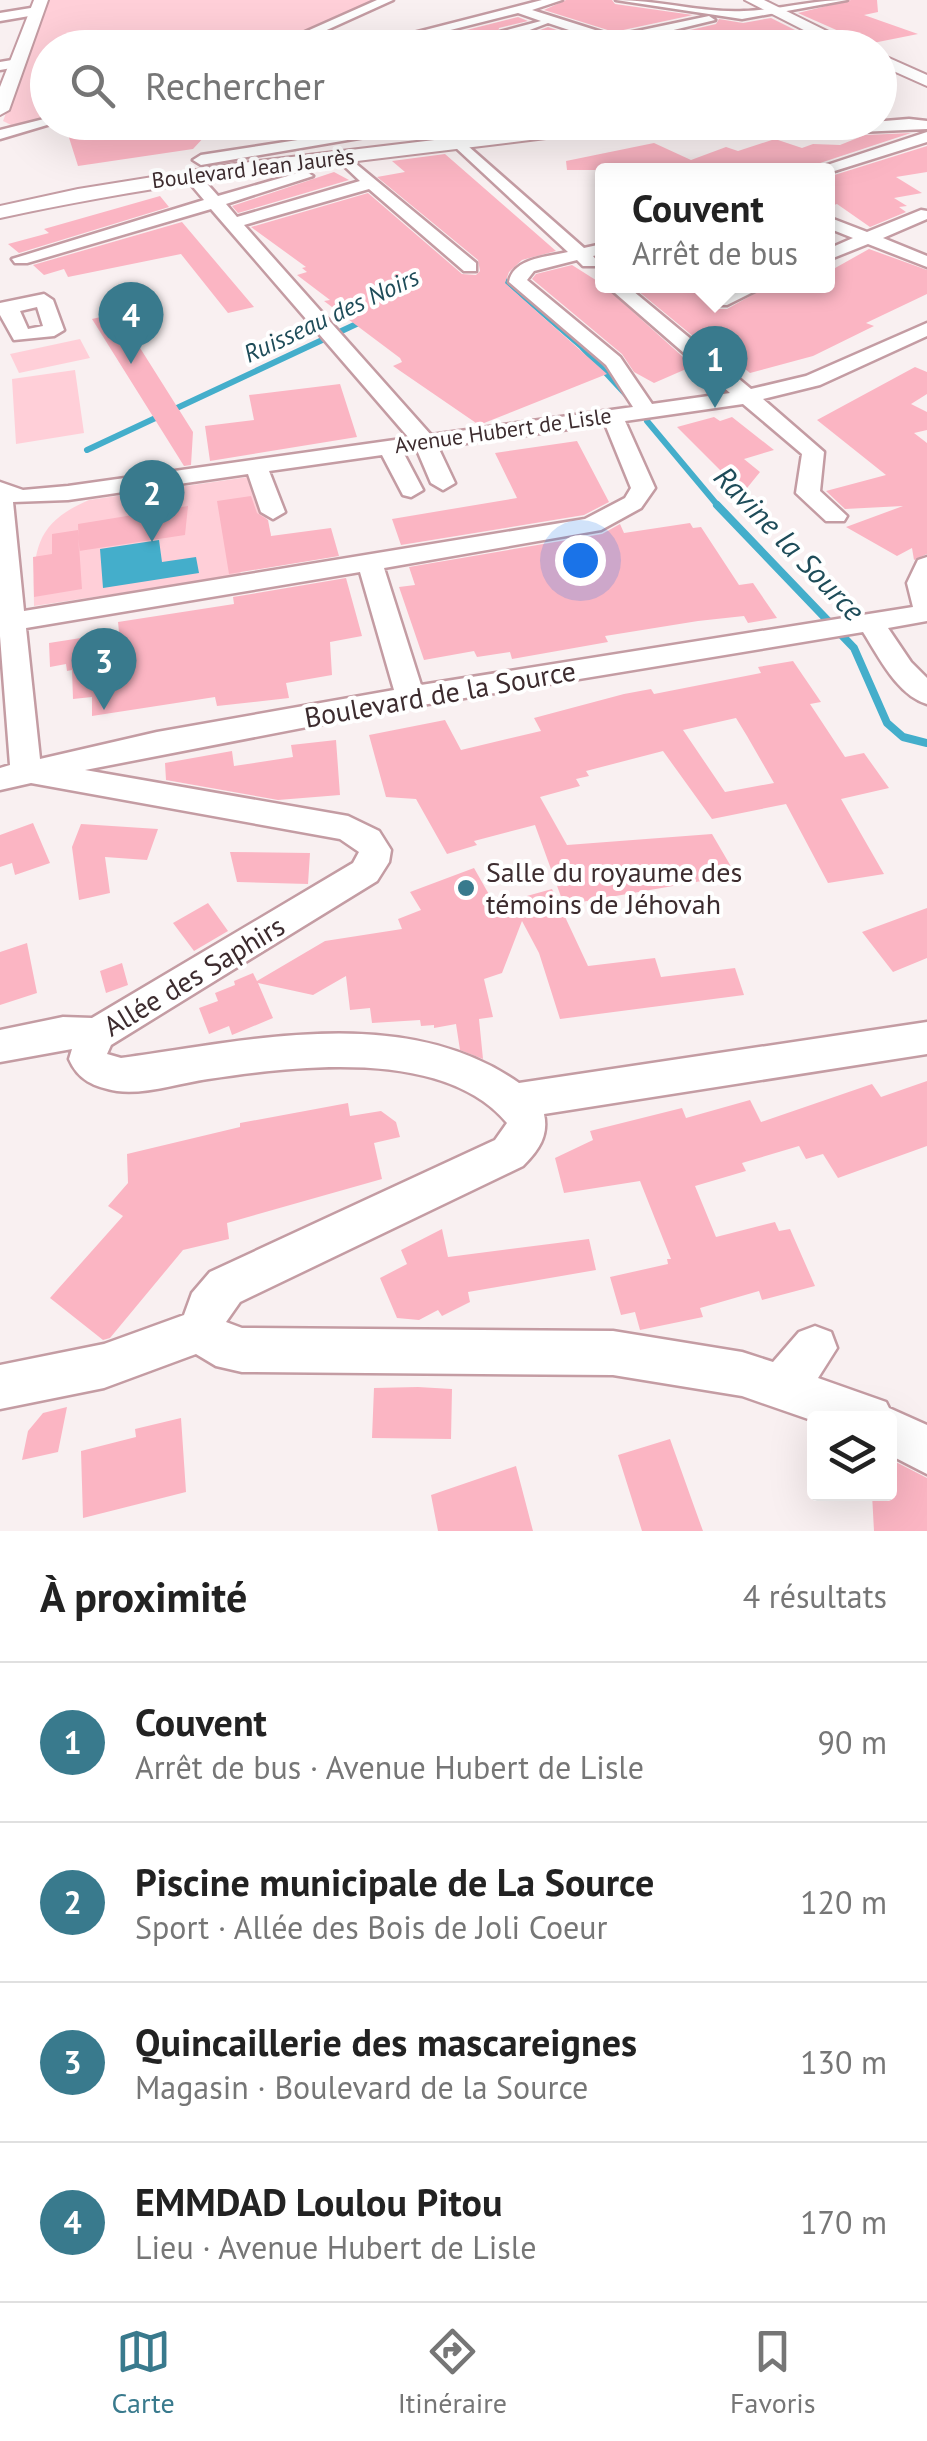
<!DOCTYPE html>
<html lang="fr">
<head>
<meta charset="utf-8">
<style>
	:root { --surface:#fff; --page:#f6f6f6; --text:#222; --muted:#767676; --line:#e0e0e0; --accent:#397a8d }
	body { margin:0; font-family:"PT Sans",sans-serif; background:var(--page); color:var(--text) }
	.controls { position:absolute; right:30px; bottom:30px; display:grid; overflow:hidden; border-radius:10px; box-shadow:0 10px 40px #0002 }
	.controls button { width:90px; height:90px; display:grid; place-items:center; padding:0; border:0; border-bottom:2px solid var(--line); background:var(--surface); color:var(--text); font:50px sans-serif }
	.you { position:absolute; left:580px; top:560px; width:35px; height:35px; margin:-25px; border:8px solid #fff; border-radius:50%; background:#1a73e8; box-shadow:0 0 0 15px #1a73e833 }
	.badge { display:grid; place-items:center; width:65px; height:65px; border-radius:50%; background:var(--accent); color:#fff; font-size:32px; font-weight:700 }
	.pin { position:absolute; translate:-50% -82px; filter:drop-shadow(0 2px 5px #0008) }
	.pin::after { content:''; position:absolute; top:52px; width:35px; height:30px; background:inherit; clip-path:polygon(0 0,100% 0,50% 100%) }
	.popup { position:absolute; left:595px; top:163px; width:240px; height:130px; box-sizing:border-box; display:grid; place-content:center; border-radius:10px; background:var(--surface); filter:drop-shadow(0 2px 8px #0005); font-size:32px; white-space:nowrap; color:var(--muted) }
	.popup b { font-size:38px; color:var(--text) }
	.popup::after { content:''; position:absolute; left:50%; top:100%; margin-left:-20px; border:20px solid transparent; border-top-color:var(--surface) }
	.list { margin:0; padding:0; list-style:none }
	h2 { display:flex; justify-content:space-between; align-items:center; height:130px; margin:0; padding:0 40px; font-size:42px }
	h2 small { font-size:32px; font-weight:400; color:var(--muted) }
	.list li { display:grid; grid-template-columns:65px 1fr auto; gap:30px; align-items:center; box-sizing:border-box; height:160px; padding:0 40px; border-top:2px solid var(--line) }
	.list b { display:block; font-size:38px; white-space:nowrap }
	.list p { margin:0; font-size:32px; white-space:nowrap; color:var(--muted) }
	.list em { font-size:32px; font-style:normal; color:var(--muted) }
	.icon { flex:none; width:55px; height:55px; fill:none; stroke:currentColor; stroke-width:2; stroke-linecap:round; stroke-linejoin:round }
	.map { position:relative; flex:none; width:927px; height:1531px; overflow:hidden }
	.search { position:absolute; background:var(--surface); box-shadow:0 10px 40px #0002; left:30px; right:30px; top:30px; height:110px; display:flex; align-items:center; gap:25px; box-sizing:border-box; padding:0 35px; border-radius:55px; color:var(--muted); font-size:38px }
	.sheet { height:770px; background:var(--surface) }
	nav { display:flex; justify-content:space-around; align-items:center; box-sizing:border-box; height:140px; border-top:2px solid var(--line); background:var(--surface); font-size:28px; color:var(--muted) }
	nav a { display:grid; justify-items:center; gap:5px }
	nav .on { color:var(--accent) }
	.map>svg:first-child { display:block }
</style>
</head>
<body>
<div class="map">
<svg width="927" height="1531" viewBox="0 0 927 1531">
	<rect width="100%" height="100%" fill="#f9f0f1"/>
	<path fill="#ffcfd8" d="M48,0H379L267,47L48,48L47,118L11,125L3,121Z
		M80,339L90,358L19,373L10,354Z
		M75,370L84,433L16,444L12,379Z
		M255,476L271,535L262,537L238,555L241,575L34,606C33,552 34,523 89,500Z"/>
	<path fill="#44aecb" d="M159,540L162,562L196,557L199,573L103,588L100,549Z"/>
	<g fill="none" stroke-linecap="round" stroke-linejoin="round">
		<path stroke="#44aecb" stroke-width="5" d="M828,173L849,166
			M500,276L525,298"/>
		<path stroke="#44aecb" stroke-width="6" d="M522,295L581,346L630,399
			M647,421L719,507
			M87,450L365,320"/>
		<path stroke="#44aecb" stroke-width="8" d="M717,505L854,648L887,723L903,737L927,743"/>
	</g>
	<path fill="#fbb5c3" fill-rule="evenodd" d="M566,0H612L615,4L693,15L614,32L544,10Z
		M851,0H877L878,12L864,15L918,34L868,44L798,13Z
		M518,17L528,21L499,28L497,40L515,44L517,39L548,27L610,48H428L427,40Z
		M771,18L815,40L799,48H647L639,42L716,24L719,19L743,23Z
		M64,122H218L193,149L78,166Z
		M911,133L811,166L809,170H567L566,161L654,143L691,160L726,147L738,151L775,139L802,148L813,144L840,145L865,135Z
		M927,146V172L896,177L922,193L894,198L907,206L899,207L906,212L870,227L837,204L828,207V177Z
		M445,154L556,251L522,260L509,272L505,283L607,374L479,425L393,366L402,362L400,358L324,301L330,300L297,275L307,272L302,268L306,267L251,227L368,193L462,274L476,275L480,271L478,260L377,177L405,172L392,161Z
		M334,172L349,180L238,213L232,206Z
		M160,196L169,207L19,253L8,244L49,233L44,229Z
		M182,222L254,307L228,313L181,254L68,277L64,269L44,275L33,265Z
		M869,249L927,270V294L866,323L874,326L813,356L750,373L724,352L716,355L632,286H734L707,300L713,309H727L768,286H828V272Z
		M572,265L602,284L693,366L654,383L634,372L622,354L532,279L536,274Z
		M118,313L193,432L191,465L184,466L92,319Z
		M915,367L927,372V394L911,404L927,412V430L914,433L927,443V554L914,560L912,548L897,556L846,527L903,506L845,509L826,491L886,475L817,420Z
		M340,384L357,437L210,461L205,426L254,420L249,395Z
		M714,417L720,421L732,417L774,450L744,459L760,472L743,493L677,427Z
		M577,441L609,502L584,515L401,545L392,519L517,498L495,453Z
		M251,496L257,513L268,520L271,536L331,528L339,556L229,574L217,501Z
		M188,506L185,535L79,551L78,524Z
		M690,523L693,528L701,527L739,585L753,583L777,618L748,623L744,616L698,621L605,636L608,642L512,659L510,652L477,657L474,651L424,660L399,587L415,585L409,567L602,534L620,524L624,533Z
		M78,530L82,589L34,597L33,557L52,554V534Z
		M346,578L362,636L330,642L332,675L286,683L289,698L217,706L215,697L92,716V697L73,699L72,670L67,671L66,664L50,667L49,643L119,632L118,622L234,604L233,597Z
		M793,661L821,702L810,704L845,757L864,753L889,788L841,799L884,874L828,883L786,804L712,819L663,751L586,771L589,776L576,779L580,786L540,797L567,845L712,834L736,875L564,905L535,825L474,841L477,845L447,854L416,799L386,797L369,735L445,720L461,750L541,731L534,718L624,694L651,689L654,694L761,673L758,667ZM736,718L747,736L774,783L725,792L683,730Z
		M336,740L340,795L278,800L166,780L165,763L232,751L234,766L293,757L291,745Z
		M33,823L50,863L15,875L12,863L0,867V835Z
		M81,824L158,829L147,860L105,857L110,893L79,900L72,847Z
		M230,852L310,853L308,884L237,882Z
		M474,868L495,905L552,889L588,966L655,958L661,977L735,968L744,995L560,1019L539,953L522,921L502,973L484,979L493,1017L479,1019L483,1059L460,1050L456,1024L434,1028V1025L421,1026L420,1020L372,1023L370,1008L350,1010L346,976L313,995L258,983L273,1018L232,1035L229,1026L209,1034L199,1008L218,1001L215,993L235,985L234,981L253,973L257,981L325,941L402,929L398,919L421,910L410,892Z
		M208,903L228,931L194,951L173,923Z
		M927,908V958L893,972L862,932Z
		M27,943L37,993L0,1005V952Z
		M122,963L128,985L106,993L100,971Z
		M927,1081V1146L838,1178L823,1154L806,1159L799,1146L742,1163L746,1171L695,1186L716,1237L775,1222L779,1231L790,1229L815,1286L762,1300L759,1291L700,1308L703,1317L640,1330L635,1312L621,1315L610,1277L668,1264L667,1259H671L640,1181L564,1193L555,1158L593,1140L590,1131L682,1108L686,1118L750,1100L761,1122L872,1084L881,1097Z
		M348,1103L350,1116L381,1111L396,1122L400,1137L374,1143L382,1179L227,1223L229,1239L183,1250L110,1338L103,1340L50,1298L123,1216L108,1206L128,1183L127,1154L240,1127V1123Z
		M442,1229L448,1257L589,1239L596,1270L468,1292L470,1302L442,1316L438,1310L419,1320L397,1318L380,1278L407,1264L401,1250Z
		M418,1387L452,1389L451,1439L372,1438L374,1388Z
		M67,1407L58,1452L22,1460L28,1431L43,1413Z
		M181,1418L186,1492L83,1518L81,1451L136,1437L135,1429Z
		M670,1439L695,1509L703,1531H642L618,1455Z
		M890,1459L927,1478V1531H874L872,1494H890Z
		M516,1466L533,1531H438L431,1495Z"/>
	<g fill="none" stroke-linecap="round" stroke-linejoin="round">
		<g stroke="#c49ca3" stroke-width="5">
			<path id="minor" d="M377,0H393L287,48H269Z
				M542,0H562L532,10L614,36L709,16L715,20L628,41L643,48H623L548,23L514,36L513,41L500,38V32L541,21L518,13L379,48H355Z
				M616,0C659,0 702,13 744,11C778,10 812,0 847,0L742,19Z
				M37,7L41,14L0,21V13Z
				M838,37L844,41L843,44L802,48Z
				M18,59L23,60V66L0,70V62Z
				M48,118V122H57L0,139V130Z
				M909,119L927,121V129L836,133L829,129L836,125Z
				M414,122H453L201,165L193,160L201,155Z
				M927,132V142L828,173L812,170Z
				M460,139L584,248L602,244V254L593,256L598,262L595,266H583L577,260L534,271L527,280L620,357L652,404L730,393L607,286H627L751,389L806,376L927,323V336L820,385L763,399L824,452L820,491L847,516L844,521H826L796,493L802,454L743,404L625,421L655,488L641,508L601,530L384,568L421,685L913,607L907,583L918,560L927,557V621L888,628L911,662L927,678V704C897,695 879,657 863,632L410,707L85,770L348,816L379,831L391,850L389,862L377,881L111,1045L107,1054L121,1058C249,1041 404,1002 519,1083L927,1022V1054L544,1114C549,1136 538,1151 523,1166L240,1302L226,1322L242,1328L613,1331L742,1352L773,1362L799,1332L815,1326L831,1332L837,1348L818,1378L886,1402L889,1408L927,1425V1474L890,1455V1418L814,1421L742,1396L613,1375L242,1372L216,1366L196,1354L104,1388L0,1409V1365L104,1344L184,1315L192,1293L210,1272L495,1140L507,1123C444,1047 294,1066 208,1079C180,1083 144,1095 117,1091C94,1087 78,1080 69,1059L72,1049L0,1062V1030L63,1017L92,1018L353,863L359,852L340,839L31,783L0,790V768L10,765L0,636V482L23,490L68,486L409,438L211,209L27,263H15L12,259L204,200L188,181L190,178H202L218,196L305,171L313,176L226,204L237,217L360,181L341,163L349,158L476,263V271H464L369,189L244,225L431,435L633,407L606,365L509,282C513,258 547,257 568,252L455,147L452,144ZM605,424L631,488L625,498L585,519L24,611L13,502L68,500L248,474L261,512L273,519L285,512L269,471L382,455L403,495L411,497L423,490L403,452L417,450L431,483L443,490L455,483L438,447ZM360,572L394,690L157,732L40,759L26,628Z
				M921,210L927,211V219L883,238L927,256V267L868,244L828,260V249L853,238L828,228V217L867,232Z
				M741,286H765L727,305H713L711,301Z
				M44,294L53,300L64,330L54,336L14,340L0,315V303ZM37,307L43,326L28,329L20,311Z"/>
		</g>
		<g stroke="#c49ca3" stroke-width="4">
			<path id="major" d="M34,0H48L9,110L0,115V87Z
				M745,0H764L861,48H839Z
				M880,54L927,75V86L880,65Z
				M584,122H637L628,127C418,157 207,172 0,218V206L78,189L234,164Z"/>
		</g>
		<use href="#minor" fill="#fff" fill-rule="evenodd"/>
		<use href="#major" fill="#fff" fill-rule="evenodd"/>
	</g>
	<circle fill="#397a8d" stroke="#fff" stroke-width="4" cx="466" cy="888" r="10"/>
	<g text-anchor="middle" stroke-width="8" stroke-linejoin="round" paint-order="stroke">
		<g font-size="22" fill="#3d2c2f" stroke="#fff">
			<text transform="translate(253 168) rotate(-7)" y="8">Boulevard Jean Jaurès</text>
			<text transform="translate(503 430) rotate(-8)" y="8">Avenue Hubert de Lisle</text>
		</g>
		<g font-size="25" font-style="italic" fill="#1e4c59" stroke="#fff">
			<text transform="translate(331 315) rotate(-25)" y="9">Ruisseau des Noirs</text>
		</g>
		<g font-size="28" fill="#3d2c2f" stroke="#fff">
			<text transform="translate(440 694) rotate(-10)" y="10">Boulevard de la Source</text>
			<text transform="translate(194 976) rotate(-31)" y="10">Allée des Saphirs</text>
		</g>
		<g font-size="28" fill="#3d2c2f" stroke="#fff" text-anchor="start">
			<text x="486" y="882">Salle du royaume des<tspan x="486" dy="32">témoins de Jéhovah</tspan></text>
		</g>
		<g font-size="30" font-style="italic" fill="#1e4c59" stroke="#fff">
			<text transform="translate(789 544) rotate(46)" y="10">Ravine la Source</text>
		</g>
	</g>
</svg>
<div class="controls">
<button><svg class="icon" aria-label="layers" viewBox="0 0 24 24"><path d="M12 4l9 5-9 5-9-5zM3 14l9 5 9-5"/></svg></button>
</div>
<div class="you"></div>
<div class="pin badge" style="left:715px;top:408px">1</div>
<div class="popup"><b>Couvent</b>Arrêt de bus</div>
<div class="pin badge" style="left:152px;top:542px">2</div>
<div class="pin badge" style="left:104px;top:710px">3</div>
<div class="pin badge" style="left:131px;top:364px">4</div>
<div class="search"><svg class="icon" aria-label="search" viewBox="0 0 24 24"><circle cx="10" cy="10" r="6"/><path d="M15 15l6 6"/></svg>Rechercher</div>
</div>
<section class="sheet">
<h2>À proximité<small>4 résultats</small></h2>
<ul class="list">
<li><span class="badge">1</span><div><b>Couvent</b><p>Arrêt de bus · Avenue Hubert de Lisle</p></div><em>90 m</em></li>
<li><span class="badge">2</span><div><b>Piscine municipale de La Source</b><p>Sport · Allée des Bois de Joli Coeur</p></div><em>120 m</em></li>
<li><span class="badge">3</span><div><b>Quincaillerie des mascareignes</b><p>Magasin · Boulevard de la Source</p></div><em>130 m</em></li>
<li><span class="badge">4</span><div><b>EMMDAD Loulou Pitou</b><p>Lieu · Avenue Hubert de Lisle</p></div><em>170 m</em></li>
</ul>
</section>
<nav>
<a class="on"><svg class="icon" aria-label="map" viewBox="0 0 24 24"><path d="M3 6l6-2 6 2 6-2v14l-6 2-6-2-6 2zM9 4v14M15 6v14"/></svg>Carte</a>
<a><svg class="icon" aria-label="directions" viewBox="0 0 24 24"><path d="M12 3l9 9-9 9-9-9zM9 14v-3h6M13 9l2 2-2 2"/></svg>Itinéraire</a>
<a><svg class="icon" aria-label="saved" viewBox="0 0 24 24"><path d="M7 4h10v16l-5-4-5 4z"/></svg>Favoris</a>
</nav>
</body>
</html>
